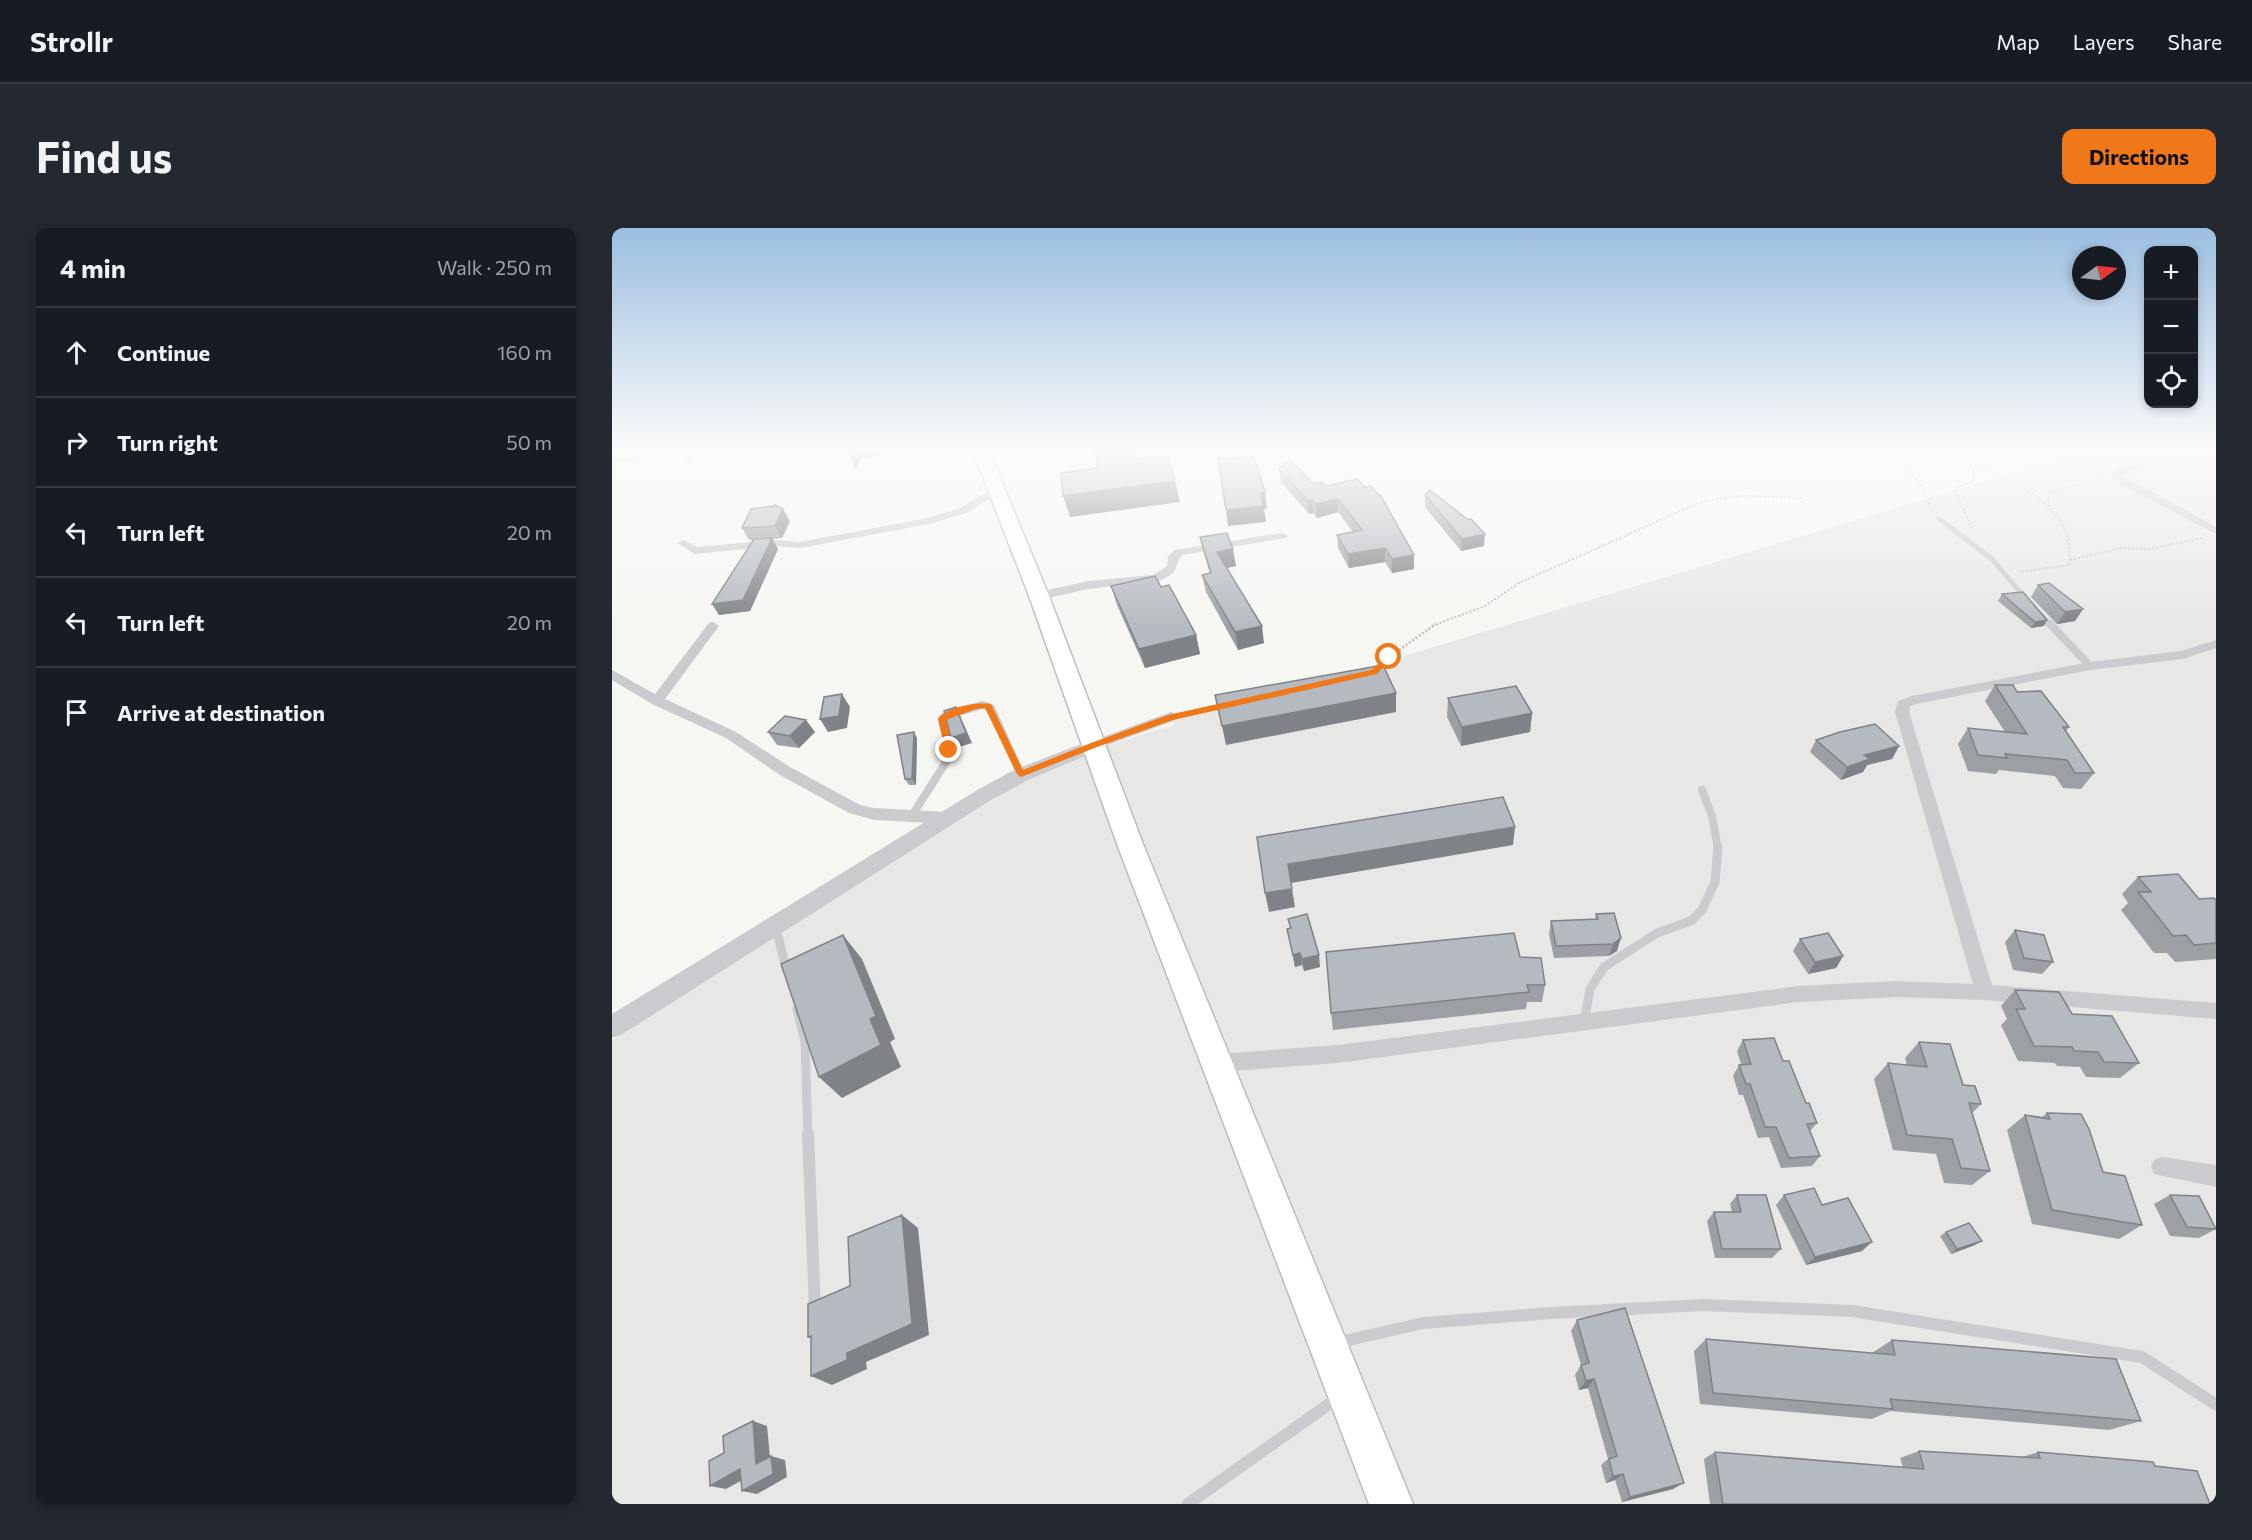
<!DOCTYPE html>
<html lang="en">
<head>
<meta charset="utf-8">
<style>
	:root { --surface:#171b24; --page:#242831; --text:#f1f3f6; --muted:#9ea1a6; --line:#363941; --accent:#f07819 }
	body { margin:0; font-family:Commissioner,sans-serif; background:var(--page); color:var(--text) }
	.controls { position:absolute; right:18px; top:18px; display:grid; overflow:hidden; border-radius:12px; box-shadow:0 3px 9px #0003 }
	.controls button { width:54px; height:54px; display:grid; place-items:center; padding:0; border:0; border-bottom:2px solid var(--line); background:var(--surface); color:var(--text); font:30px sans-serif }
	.compass { position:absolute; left:1460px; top:18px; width:54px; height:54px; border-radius:50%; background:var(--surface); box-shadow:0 3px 9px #0003; rotate:75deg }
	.stop { position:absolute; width:18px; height:18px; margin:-14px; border:4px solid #f07819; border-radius:50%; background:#fff }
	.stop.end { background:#f07819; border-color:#fff; box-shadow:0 2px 6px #0008 }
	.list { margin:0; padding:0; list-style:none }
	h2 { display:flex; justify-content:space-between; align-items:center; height:78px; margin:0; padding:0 24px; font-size:26px }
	h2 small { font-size:20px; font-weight:400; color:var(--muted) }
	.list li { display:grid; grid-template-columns:39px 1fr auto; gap:18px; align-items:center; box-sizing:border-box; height:90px; padding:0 24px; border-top:2px solid var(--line) }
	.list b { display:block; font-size:22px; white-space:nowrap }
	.list em { font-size:20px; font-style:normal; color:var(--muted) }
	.icon { flex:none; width:33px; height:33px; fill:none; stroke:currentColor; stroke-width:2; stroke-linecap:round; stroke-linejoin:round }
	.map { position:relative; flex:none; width:1604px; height:1276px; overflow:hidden; border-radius:12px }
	header { display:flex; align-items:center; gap:36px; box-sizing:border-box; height:84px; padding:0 30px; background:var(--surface); border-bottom:2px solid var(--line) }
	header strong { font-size:28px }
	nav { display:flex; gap:33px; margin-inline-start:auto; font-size:21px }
	.intro { display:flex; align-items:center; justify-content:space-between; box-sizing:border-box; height:144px; padding:0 36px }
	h1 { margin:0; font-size:42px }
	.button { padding:15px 27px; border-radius:12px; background:var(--accent); color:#111; font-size:21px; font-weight:700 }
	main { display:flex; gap:36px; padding:0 36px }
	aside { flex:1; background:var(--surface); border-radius:12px; box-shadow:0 3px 9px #0003 }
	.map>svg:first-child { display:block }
</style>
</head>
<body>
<header>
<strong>Strollr</strong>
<nav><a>Map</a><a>Layers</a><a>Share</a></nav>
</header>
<div class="intro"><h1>Find us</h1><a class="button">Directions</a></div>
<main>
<aside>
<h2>4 min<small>Walk · 250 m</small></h2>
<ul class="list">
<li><svg class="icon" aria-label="ahead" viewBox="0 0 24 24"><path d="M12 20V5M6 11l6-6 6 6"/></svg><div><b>Continue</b></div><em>160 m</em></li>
<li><svg class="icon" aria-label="right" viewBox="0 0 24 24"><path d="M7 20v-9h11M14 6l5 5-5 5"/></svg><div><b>Turn right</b></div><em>50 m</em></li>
<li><svg class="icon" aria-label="left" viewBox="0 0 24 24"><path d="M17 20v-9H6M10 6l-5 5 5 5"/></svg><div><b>Turn left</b></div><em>20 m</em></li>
<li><svg class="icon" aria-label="left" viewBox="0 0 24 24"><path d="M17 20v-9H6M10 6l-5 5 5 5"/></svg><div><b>Turn left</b></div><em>20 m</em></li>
<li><svg class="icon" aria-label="arrive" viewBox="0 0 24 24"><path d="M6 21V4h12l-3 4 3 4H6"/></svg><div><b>Arrive at destination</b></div></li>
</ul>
</aside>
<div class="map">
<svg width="1604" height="1276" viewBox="0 0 1604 1276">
	<rect width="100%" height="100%" fill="#f6f7f3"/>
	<path fill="#e7e7e6" d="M1473,223H1604V1276H0V812L441,534L562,497L559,489L649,471Z"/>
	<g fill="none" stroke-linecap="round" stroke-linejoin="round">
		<g stroke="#babcc0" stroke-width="3">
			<path id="trunk" d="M361,223H377L437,368L531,616L801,1276H757L505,616L417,368Z"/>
		</g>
		<path stroke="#c2c3c5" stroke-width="2" stroke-dasharray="2 2" stroke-linecap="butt" d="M1302,223L1289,229L1312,263L1320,283
			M1333,223L1355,234L1362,242L1361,254L1345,259L1343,262L1360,300
			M1355,233C1400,254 1465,275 1457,337L1407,344
			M1437,279L1436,265L1491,251
			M1458,332L1510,320L1538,321L1590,310
			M820,398L873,378L907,355L1091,273L1130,268L1190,270"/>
		<path stroke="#c2c3c5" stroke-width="3" stroke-dasharray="2 2" stroke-linecap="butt" d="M766,440L777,429L824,396
			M571,487L608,478"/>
		<path stroke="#c9cbcf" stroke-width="5" d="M1326,290L1380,331L1415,372
			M1428,386L1439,398"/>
		<path stroke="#c9cbcf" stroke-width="8" d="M1438,396L1478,438
			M1090,562L1100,588L1106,621
			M299,589L336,531L337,518L330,491L333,488L370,477L379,480L409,547"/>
		<path stroke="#c9cbcf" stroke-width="9" d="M163,697L175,743
			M185,781L193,814L196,908
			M972,795L978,761L992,739L1045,705L1079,693L1090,682L1103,654L1106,619"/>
		<path stroke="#c9cbcf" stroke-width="12" d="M196,906L203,1082
			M724,1115L811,1095L939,1085L1091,1077L1240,1083L1530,1129L1603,1176
			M576,1276L727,1169"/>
		<path fill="#c9cbcf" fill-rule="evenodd" d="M38,223H57L0,238V232Z
			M74,223H84L81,234L72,232Z
			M379,223H400L371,231L366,228Z
			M1557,223H1572L1510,247L1604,299V306L1513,259L1499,248L1503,242Z
			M384,259L388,260V264L354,285L317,296L188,320L162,318L83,326L65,315L71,312L85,319L162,312L188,314L311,291L346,281Z
			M670,305L676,308L674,310L570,327C560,341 569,344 547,353L476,361L427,372L421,368L423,365L476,353L541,347L555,338L556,328L563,322Z
			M101,394L107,398L53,471L124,504L178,539L248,577L262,580L336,584L342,586L344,590L342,594L336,596L262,592L237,585L168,547L114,510L40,476L0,452V442L43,466L97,395Z
			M1604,412V420L1571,431L1478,442L1304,476L1298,478L1297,484L1380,757L1604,775V791L1373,772L1283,769L1187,774L726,835L606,844L599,841L596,835L599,829L606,826L726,817L1187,758L1283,753L1361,756L1283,484L1286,473L1300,468L1478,434L1569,423Z
			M559,484L564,486L566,489L564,492L487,520H477L475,517L477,514Z
			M1550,929L1604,937V959L1542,946L1539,939L1542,932Z"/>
		<path fill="#c9cbcf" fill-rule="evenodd" d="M482,511L489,513L491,517L489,521L416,552L381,571L9,807L0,810V786L367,561L402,542Z"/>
		<use href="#trunk" fill="#fff" fill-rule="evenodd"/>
	</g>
	<path fill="#9ca0a5" d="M667,241L701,256L710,254L802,341L780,345L773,334L737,340L726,320L725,307L741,304L726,284L705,290L701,285L697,286L669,254Z
		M813,267L872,318L849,323L813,279Z
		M178,293L170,310L160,311L166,321L138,383L107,387L100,376L142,312H137L130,300Z
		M588,309L624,338L615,340L652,415L626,422L594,364L590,347L598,345L592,326Z
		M1426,357L1471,381L1463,393L1445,396L1419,369Z
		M499,358L549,359L584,407L588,426L533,440L505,377Z
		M1390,366L1432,398L1419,400L1386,373Z
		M1383,457L1405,464L1457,499L1454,503L1482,545L1469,561L1451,560L1443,548L1387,542L1384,546L1356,543L1346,516L1356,500L1393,504L1373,473Z
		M836,470L920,485L918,504L849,518L835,489Z
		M156,504H203L187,520L165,517Z
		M305,510L304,557H297L293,551Z
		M1204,512L1287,518L1280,531L1255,537L1251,544L1229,552L1198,524Z
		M1526,649L1587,671L1604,672V731L1563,734L1555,725H1542L1509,682L1516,675L1510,666Z
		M984,686L1005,723L997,728L942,730L937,706L939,693L983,691Z
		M676,691L708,739L692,743L690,737L683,739L675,701H678Z
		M1403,702L1441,734L1430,746L1401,742L1393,714Z
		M1188,711L1231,728L1224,740L1196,746L1181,723Z
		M908,729L933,757L930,774H915L914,781L721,802L719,785Z
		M1403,762L1460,786L1527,835L1508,850L1474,849L1468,839L1445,838L1443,835L1406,833L1389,797L1395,791L1389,778Z
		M1131,812L1171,833L1205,895L1198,903L1208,928L1200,938L1169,940L1157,909L1146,910L1131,867H1127L1121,848L1127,837L1129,836L1125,823Z
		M1307,814L1369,876L1360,885L1378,943L1360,957L1332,955L1324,926L1281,922L1262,851L1276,835L1295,837L1293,830Z
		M1435,885L1491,944L1530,997L1507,1011L1420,996L1395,902L1413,887L1430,889Z
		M1125,967L1169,1021L1160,1030H1103L1095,993L1102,984H1120L1118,976Z
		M1172,967L1210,977L1250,1023L1194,1037L1164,977Z
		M1558,967L1604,1001L1587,1010L1558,1008L1542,976Z
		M1334,1004L1363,1017L1339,1026L1328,1008Z
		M965,1092L1061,1261L1010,1274L1003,1252L994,1255L989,1237L996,1231L976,1160L967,1162L963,1147L969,1137L959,1103Z
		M1094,1111L1260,1125L1280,1112L1529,1193L1497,1202L1278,1183L1260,1191L1088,1176L1082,1123Z
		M1307,1223L1410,1229L1426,1224L1543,1238L1598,1276H1098L1092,1231L1103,1224L1291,1239L1288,1230Z"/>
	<path fill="#7f8286" d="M241,223H268V228L248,231L244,242L238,230Z
		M520,223H522L523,229L525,251Z
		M563,253L568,274L458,289L451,268Z
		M653,264L655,281H652L654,294L616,298L614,282L649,265Z
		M726,271V284L705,290L704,276Z
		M700,272L701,285L697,286L696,273Z
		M171,281L178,293L170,310L163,298Z
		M873,306L872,318L849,323L850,311Z
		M160,310L166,321L138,383L107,387L100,376Z
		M773,320V334L737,340L736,326Z
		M621,321L624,338L608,341L605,324Z
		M802,327V341L780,345V331Z
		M1471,381L1463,393L1445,396L1453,384Z
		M1435,392L1432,398L1419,400L1423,394Z
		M650,398L652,415L626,422L623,404Z
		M584,407L588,426L533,440L527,421Z
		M784,465V484L614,517L610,498Z
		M230,466L238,479L235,500L216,504L208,491Z
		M344,479L360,515L344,520L339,510Z
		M920,485L918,504L849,518L850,499Z
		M194,492L203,504L187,520L178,508Z
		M302,504L305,510L304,557L300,551Z
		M1287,518L1280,531L1255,537L1251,544L1229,552L1235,539L1252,527Z
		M903,599L901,617L679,655L676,636Z
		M680,661L683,679L657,684L653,665Z
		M231,707L250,731L283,811L278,814L289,839L230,870L207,849L258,791Z
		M1009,710L1005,723L997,728L1001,716Z
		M688,725L690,737L683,739L681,727Z
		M707,727L708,739L692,743L690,731Z
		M1231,728L1224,740L1196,746L1203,734Z
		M290,987L306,1000L317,1107L254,1134L255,1141L220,1157L199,1148L235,1125Z
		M1370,1013L1363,1017L1339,1026L1345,1021Z
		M1260,1014L1250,1023L1194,1037L1203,1029Z
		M982,1151L976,1160L967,1162L974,1153Z
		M141,1193L155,1198L159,1240L144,1236Z
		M159,1228L173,1232L175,1249L145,1266L130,1263Z
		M128,1241L143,1245L114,1261L98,1258Z
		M1011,1246L1003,1252L994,1255L1001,1248Z
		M1072,1255L1061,1261L1010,1274L1018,1269Z"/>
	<path fill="#b5bac0" stroke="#7f8286" stroke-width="1.5" d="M483,223H520L521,230L556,228L563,253L451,268L449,245L486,240Z
		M642,229L653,264L649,265L651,278L614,282L606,230Z
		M678,231L701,256L710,254L714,258L745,251L753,259L759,258L770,270L802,327L780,331L773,320L736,326L725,307L750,302L726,271L704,276L700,272L696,273L667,241Z
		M818,262L855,291H859L873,306L850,311L813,267Z
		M163,277L171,281L163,298L130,300L139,281L162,278L161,280Z
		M615,305L621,321L605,324L650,398L623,404L590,347L599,345L588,309Z
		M160,310L131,372L100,376L142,311Z
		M543,348L549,359L557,357L584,407L527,421L499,358Z
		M1437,355L1471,381L1453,384L1426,357Z
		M1411,364L1435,392L1423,394L1390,366Z
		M771,437L784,465L610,498L603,467Z
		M1383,457H1401L1405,464L1429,463L1457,499H1451L1482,545H1463L1455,532L1393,526L1395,530L1366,527L1356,500L1415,506Z
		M904,458L920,485L850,499L836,470Z
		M230,466L227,488L208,491L212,469Z
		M344,479L354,505L339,510L332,483Z
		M173,488L194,492L178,508L156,504Z
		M1263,496L1287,518L1252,527L1258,531L1235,539L1204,512L1228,504Z
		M302,504L300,551H293L285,507Z
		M891,569L903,599L676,636L680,661L653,665L645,609Z
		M1566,646L1587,671L1602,670L1604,672V715L1582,717L1574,707L1561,708L1526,664H1539L1526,649Z
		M1002,685L1009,710L1001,716L944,718L939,693L986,691L984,686Z
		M695,686L707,727L690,731L688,725L681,727L675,701L679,700L676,691Z
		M1403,702L1432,707L1441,734L1412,730Z
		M902,705L908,729L929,730L933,757H915L917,764L719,785L714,724Z
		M1216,705L1231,728L1203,734L1188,711Z
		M231,707L264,788L258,791L269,817L207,849L169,736Z
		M1403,762L1447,764L1460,786L1500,788L1527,835L1492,834L1486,824L1462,823L1460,819L1422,818L1404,781H1413Z
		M1162,810L1171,833H1177L1194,875H1197L1205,895L1195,896L1208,928L1177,930L1164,899H1153L1138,856H1134L1127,837L1139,836L1131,812Z
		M1307,814L1338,816L1351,857L1363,858L1369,876L1357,875L1378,943L1349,940L1340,911L1295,907L1276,835L1315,839Z
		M1435,885L1469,886L1477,901L1491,944L1513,948L1530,997L1440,982L1413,887L1438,891Z
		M1202,960L1210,977L1236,970L1260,1014L1203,1029L1172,967Z
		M1125,967H1154L1169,1021H1110L1102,984H1129Z
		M1558,967L1587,968L1604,1001L1575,999Z
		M290,987L300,1096L235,1125V1132L199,1148V1108L196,1109V1076L238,1058L236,1009Z
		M1357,995L1370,1013L1345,1021L1334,1004Z
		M1013,1080L1072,1255L1018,1269L1011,1246L1001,1248L997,1231L1005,1228L982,1151L974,1153L969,1137L977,1135L965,1092Z
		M1094,1111L1283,1127L1280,1112L1504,1131L1529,1193L1278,1171L1281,1181L1101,1165Z
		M141,1193L144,1236L159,1228L161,1246L130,1263L128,1241L98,1258L97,1233L112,1225L111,1208Z
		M1307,1223L1428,1230L1426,1224L1541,1234L1543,1238L1585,1243L1598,1276H1111L1103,1224L1312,1241Z"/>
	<linearGradient id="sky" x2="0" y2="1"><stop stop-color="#9bbee0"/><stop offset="0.55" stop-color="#fbfbfa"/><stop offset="1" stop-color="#fbfbfa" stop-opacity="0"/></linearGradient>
	<rect width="1604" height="402" fill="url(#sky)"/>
	<path fill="#f07819" d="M777,427L781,429L765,446L561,492L485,519L409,549L405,546L373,480L364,481L334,492L342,522L337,525L333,522L326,491C335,479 364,474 379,476L411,542L479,515L556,487L759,442Z"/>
</svg>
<div class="controls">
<button>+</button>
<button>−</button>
<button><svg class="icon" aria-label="locate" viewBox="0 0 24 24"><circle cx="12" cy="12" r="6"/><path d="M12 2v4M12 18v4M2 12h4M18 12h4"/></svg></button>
</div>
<svg class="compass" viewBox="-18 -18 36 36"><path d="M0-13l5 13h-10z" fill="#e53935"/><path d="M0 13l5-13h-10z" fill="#9ea1a6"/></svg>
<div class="stop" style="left:777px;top:429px"></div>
<div class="stop end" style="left:337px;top:522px"></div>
</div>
</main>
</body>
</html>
